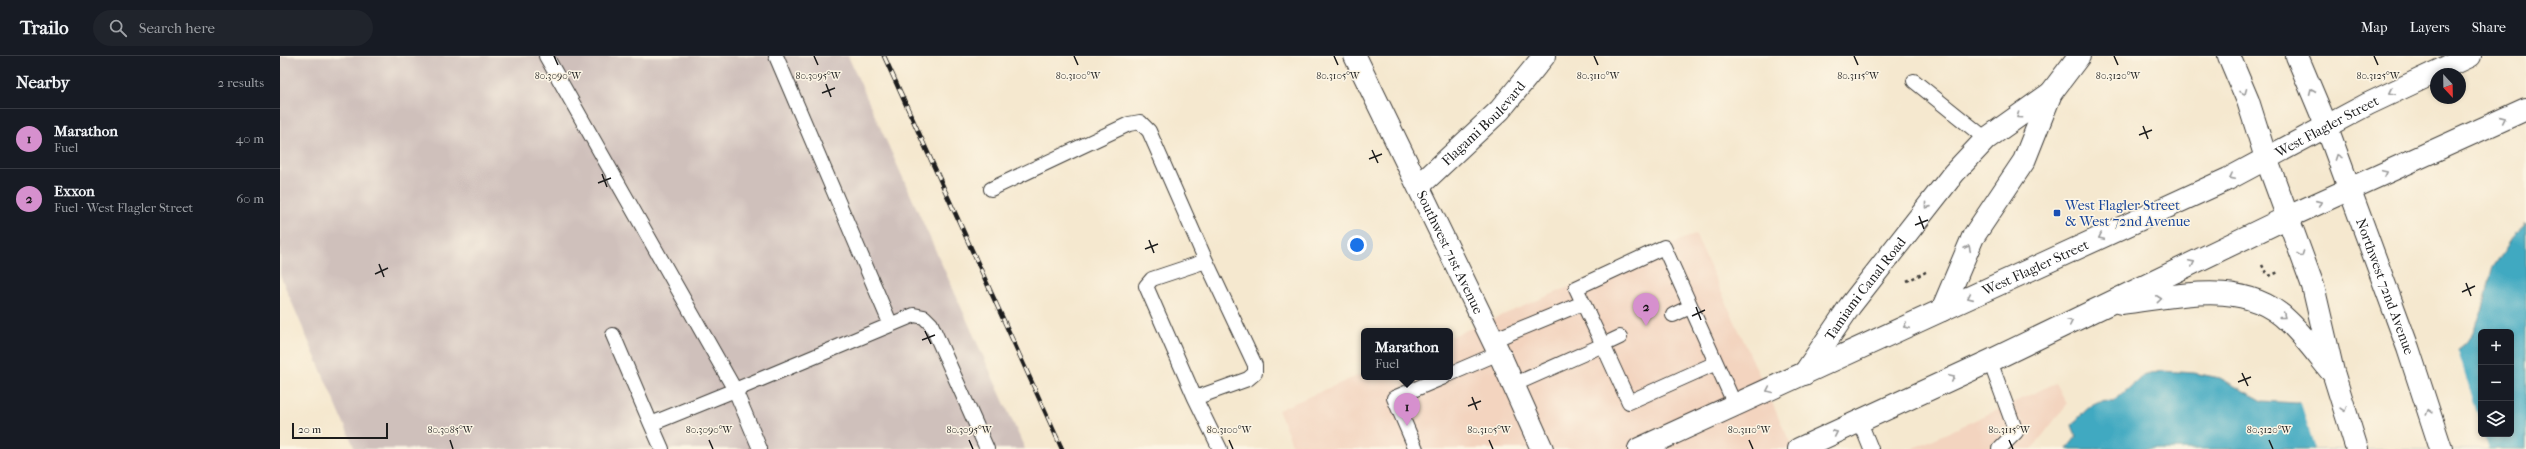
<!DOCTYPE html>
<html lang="en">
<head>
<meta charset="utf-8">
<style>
	:root { --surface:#171b24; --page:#20242c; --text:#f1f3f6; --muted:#9ea1a6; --line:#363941; --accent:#d690ce }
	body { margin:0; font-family:"IM FELL French Canon",serif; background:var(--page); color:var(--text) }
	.controls { position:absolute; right:12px; bottom:12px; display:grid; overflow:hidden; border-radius:6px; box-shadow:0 2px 6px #0003 }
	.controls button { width:36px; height:36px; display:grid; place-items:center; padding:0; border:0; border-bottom:1px solid var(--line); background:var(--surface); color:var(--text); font:20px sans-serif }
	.compass { position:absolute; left:2150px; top:12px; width:36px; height:36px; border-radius:50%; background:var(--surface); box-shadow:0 2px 6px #0003; rotate:158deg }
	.scale { position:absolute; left:12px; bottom:10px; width:96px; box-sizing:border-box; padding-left:4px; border:2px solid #1c1c1c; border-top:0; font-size:11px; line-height:14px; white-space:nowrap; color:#1c1c1c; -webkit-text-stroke:3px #fcf5e5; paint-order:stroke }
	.you { position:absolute; left:1077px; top:189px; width:14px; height:14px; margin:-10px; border:3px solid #fff; border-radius:50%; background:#1a73e8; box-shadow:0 0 0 6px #1a73e833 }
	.badge { display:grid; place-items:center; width:26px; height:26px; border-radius:50%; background:var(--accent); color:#111; font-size:13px; font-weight:700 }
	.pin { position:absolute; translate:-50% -33px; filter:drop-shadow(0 1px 2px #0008) }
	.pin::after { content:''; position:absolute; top:21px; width:14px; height:12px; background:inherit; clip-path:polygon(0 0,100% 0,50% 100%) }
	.popup { position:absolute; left:1081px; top:272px; width:92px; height:52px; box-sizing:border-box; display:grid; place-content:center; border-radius:6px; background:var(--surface); filter:drop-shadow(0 1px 3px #0005); font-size:13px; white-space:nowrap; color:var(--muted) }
	.popup b { font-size:15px; color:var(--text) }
	.popup::after { content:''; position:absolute; left:50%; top:100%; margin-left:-8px; border:8px solid transparent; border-top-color:var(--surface) }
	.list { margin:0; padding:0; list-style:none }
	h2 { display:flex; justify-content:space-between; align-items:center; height:52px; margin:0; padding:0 16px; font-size:17px }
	h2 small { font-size:13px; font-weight:400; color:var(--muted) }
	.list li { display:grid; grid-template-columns:26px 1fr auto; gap:12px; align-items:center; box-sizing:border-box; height:60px; padding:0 16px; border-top:1px solid var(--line) }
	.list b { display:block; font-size:15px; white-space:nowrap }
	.list p { margin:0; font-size:13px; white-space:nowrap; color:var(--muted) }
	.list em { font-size:13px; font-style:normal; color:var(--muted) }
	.icon { flex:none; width:22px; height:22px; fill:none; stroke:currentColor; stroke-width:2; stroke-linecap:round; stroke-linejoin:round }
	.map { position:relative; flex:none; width:2246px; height:393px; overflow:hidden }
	header { display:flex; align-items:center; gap:24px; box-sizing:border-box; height:56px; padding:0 20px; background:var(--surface); border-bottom:1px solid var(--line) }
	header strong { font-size:19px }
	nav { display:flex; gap:22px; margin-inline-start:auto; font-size:14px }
	.search { width:280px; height:36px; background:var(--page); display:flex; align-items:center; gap:10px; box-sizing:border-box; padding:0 14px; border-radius:22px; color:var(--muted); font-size:15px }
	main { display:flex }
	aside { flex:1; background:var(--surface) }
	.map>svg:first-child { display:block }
</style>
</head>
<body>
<header>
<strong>Trailo</strong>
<div class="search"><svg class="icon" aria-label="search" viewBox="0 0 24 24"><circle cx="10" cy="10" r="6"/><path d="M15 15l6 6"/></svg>Search here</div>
<nav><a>Map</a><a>Layers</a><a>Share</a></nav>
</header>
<main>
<aside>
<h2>Nearby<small>2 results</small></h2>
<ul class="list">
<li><span class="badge">1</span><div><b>Marathon</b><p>Fuel</p></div><em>40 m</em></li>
<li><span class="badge">2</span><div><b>Exxon</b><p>Fuel · West Flagler Street</p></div><em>60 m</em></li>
</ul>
</aside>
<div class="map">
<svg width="2246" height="393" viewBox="0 0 2246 393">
	<rect width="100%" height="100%" fill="#fcf5e5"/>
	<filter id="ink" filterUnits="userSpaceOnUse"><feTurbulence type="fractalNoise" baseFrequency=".025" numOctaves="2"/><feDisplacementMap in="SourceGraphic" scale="8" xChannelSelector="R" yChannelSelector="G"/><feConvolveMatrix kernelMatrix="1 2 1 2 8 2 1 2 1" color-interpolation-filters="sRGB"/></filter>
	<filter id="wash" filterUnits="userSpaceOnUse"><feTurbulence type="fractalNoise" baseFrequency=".012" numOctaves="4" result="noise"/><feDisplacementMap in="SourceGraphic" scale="16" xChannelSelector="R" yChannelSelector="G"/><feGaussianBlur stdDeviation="0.9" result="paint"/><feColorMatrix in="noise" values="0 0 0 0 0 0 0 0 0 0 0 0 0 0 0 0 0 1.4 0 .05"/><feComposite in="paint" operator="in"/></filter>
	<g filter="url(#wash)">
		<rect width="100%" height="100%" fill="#f5e8cf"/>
		<path fill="#f3d4bf" d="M1415,178L1513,393H1014L998,354L1084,317V321H1170V281Z
			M1776,327L1787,348L1752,393H1632Z"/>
		<path fill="#cfc0bb" d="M0,0H568L745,393H75L0,219Z"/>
		<path fill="#41a9c1" stroke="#2e626e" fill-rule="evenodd" d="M2246,167V393H1787L1796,381L1792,369C1804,356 1814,342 1833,346L1863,320L1881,315L1914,317L1940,322L1982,345L2017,347L2115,329L2180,293L2193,276L2203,253L2212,213L2231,184ZM2201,276H2231V378H2201Z"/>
		<path fill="#f5e8cf" d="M2177,292L2201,370V378H2203L2208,393H2035L2020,344L2114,328Z"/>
	</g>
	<g filter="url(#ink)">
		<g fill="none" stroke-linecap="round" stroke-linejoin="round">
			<g stroke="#3d3b37" stroke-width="16">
				<path id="service" d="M266,0L455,334L371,368L382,393
					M496,0L610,267
					M1634,25L1706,83
					M711,133L849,68L860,66L869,75L926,205L975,309V317L968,323L915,342L940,393
					M1393,259L1410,251
					M333,279L371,368
					M1340,281L1323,289L1296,232L1384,191L1455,349
					M1213,284L1303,247
					M1710,305L1736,376L1719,393
					M1170,318L1219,297
					M1233,329L1323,289L1349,346L1436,307
					M915,342L866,230L872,223L926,205
					M1580,366L1591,393
					M480,393L455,334L634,259L644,261L651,268L707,393
					M1136,393L1114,342L1164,321"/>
			</g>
			<g stroke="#3d3b37" stroke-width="24">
				<g id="minor">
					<path id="s1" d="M1075,0L1219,297L1262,393"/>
					<path id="s2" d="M1139,130L1220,54L1264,0"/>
					<path d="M1662,254L1693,181L1744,105L1771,37L1799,0"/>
					<path id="s3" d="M1524,318L1570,250L1674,117L1706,83L1771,37"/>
				</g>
			</g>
			<g stroke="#3d3b37" stroke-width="24">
				<path id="tertiary" d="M1949,0L1968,45L1986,102
					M2017,0L2046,69"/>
			</g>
			<g stroke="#3d3b37" stroke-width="24">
				<g id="secondary">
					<path id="s4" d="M2046,69L2128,292L2161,393"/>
					<path d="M1986,102L2033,230L2053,316L2077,393"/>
					<path d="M1841,247C1896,241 1964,221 2008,265C2024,280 2037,298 2050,314"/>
					<path id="s5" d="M1359,393L1948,123L2088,48L2190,0"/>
					<path d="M1519,393L1710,305L2008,161L2246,53"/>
				</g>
			</g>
			<path stroke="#3d3b37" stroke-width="2.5" stroke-dasharray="3 3" stroke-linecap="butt" d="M1982,209L1986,217
				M1989,220L1999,216
				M1627,225L1648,215"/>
			<use href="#service" stroke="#fff" stroke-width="14"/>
			<use href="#minor" stroke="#fff" stroke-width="22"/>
			<use href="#tertiary" stroke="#fff" stroke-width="22"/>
			<use href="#secondary" stroke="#fff" stroke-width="22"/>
			<g stroke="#1c1c1c" stroke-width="4.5">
				<path id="rail" d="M604,0L782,393"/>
			</g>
			<use href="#rail" stroke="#fcf5e5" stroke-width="3" stroke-dasharray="9" stroke-linecap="butt"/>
		</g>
		<defs><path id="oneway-chevron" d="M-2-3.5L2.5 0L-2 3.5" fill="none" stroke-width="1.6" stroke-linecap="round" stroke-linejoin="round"/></defs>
		<g stroke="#999">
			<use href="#oneway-chevron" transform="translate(2032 35) rotate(-113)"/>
			<use href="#oneway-chevron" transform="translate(1964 36) rotate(68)"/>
			<use href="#oneway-chevron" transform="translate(2112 36) rotate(155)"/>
			<use href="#oneway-chevron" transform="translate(1739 60) rotate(145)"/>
			<use href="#oneway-chevron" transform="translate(2223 63) rotate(-24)"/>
			<use href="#oneway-chevron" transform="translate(2058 101) rotate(-110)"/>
			<use href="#oneway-chevron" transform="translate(2105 117) rotate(-25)"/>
			<use href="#oneway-chevron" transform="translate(1952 121) rotate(153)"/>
			<use href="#oneway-chevron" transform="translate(2039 147) rotate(-24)"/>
			<use href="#oneway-chevron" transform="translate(1647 150) rotate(129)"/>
			<use href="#oneway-chevron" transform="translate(1821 181) rotate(155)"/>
			<use href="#oneway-chevron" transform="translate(1688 192) rotate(-64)"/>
			<use href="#oneway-chevron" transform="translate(2021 198) rotate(70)"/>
			<use href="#oneway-chevron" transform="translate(1912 207) rotate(-26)"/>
			<use href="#oneway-chevron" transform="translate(1690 241) rotate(156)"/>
			<use href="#oneway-chevron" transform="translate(1879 243) rotate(-6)"/>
			<use href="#oneway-chevron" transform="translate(2003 260) rotate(39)"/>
			<use href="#oneway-chevron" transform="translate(1790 266) rotate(-26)"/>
			<use href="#oneway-chevron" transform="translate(1626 270) rotate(155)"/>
			<use href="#oneway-chevron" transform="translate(1672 322) rotate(-25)"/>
			<use href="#oneway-chevron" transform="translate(1489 334) rotate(156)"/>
			<use href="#oneway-chevron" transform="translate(2064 353) rotate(73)"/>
			<use href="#oneway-chevron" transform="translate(2149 356) rotate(-108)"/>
			<use href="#oneway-chevron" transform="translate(1555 377) rotate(-24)"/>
		</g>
	</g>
	<path fill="none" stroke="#1c1c1c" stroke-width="1.5" d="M274,0L278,9M534,0L538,9M794,0L798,9M1054,0L1058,9M1314,0L1318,9M1574,0L1578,9M1834,0L1838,9M2094,0L2098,9M546,28L551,41M542,37L555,32M1863,70L1868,83M1859,79L1872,74M1092,94L1098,107M1089,103L1102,98M322,118L327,131M318,127L331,122M1639,160L1644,173M1635,169L1648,164M869,184L874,197M865,193L878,188M99,208L104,221M95,218L108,212M2186,227L2191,240M2182,236L2195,230M1416,251L1421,264M1412,260L1425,254M645,275L651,288M642,284L655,279M1962,317L1968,330M1958,326L1971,321M1192,341L1197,354M1188,350L1201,345M170,384L173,393M429,384L433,393M689,384L693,393M949,384L953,393M1209,384L1213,393M1469,384L1473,393M1729,384L1733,393M1989,384L1993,393"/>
	<rect fill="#1a4fb4" stroke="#fcf5e5" stroke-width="1.5" x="1773" y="153" width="8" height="8" rx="2"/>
	<g text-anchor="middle" stroke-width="3" stroke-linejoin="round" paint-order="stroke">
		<g font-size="14" fill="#1c1c1c" stroke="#fcf5e5">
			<text dy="5" stroke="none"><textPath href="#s2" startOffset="90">Flagami Boulevard</textPath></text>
			<text dy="5" stroke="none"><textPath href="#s5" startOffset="760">West Flagler Street</textPath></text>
			<text dy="5" stroke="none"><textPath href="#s1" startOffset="218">Southwest 71st Avenue</textPath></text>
			<text dy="5" stroke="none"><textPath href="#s5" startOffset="436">West Flagler Street</textPath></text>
			<text dy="5" stroke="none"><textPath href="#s4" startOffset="172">Northwest 72nd Avenue</textPath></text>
			<text dy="5" stroke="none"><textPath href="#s3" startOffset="105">Tamiami Canal Road</textPath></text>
		</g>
		<g font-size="14" fill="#164399" stroke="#fcf5e5" text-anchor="start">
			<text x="1785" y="154">West Flagler Street<tspan x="1785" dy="16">&amp; West 72nd Avenue</tspan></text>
		</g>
	</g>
	<g font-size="10" text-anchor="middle" fill="#1c1c1c" stroke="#fcf5e5" stroke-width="3" stroke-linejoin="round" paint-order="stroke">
		<text x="1058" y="23">80.3105°W</text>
		<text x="278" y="23">80.3090°W</text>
		<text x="538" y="23">80.3095°W</text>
		<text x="798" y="23">80.3100°W</text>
		<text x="1318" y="23">80.3110°W</text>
		<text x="1578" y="23">80.3115°W</text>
		<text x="1838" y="23">80.3120°W</text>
		<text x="2098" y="23">80.3125°W</text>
		<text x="170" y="377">80.3085°W</text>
		<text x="429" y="377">80.3090°W</text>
		<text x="689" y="377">80.3095°W</text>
		<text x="949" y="377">80.3100°W</text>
		<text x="1209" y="377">80.3105°W</text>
		<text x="1469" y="377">80.3110°W</text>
		<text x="1729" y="377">80.3115°W</text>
		<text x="1989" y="377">80.3120°W</text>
	</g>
</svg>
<div class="controls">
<button>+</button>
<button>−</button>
<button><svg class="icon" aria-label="layers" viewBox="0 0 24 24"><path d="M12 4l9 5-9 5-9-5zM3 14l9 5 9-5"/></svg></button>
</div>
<svg class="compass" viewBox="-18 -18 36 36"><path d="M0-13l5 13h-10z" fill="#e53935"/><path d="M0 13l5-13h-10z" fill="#9ea1a6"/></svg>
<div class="scale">20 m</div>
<div class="you"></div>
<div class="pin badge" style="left:1127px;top:370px">1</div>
<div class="popup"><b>Marathon</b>Fuel</div>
<div class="pin badge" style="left:1366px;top:270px">2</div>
</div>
</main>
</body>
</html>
